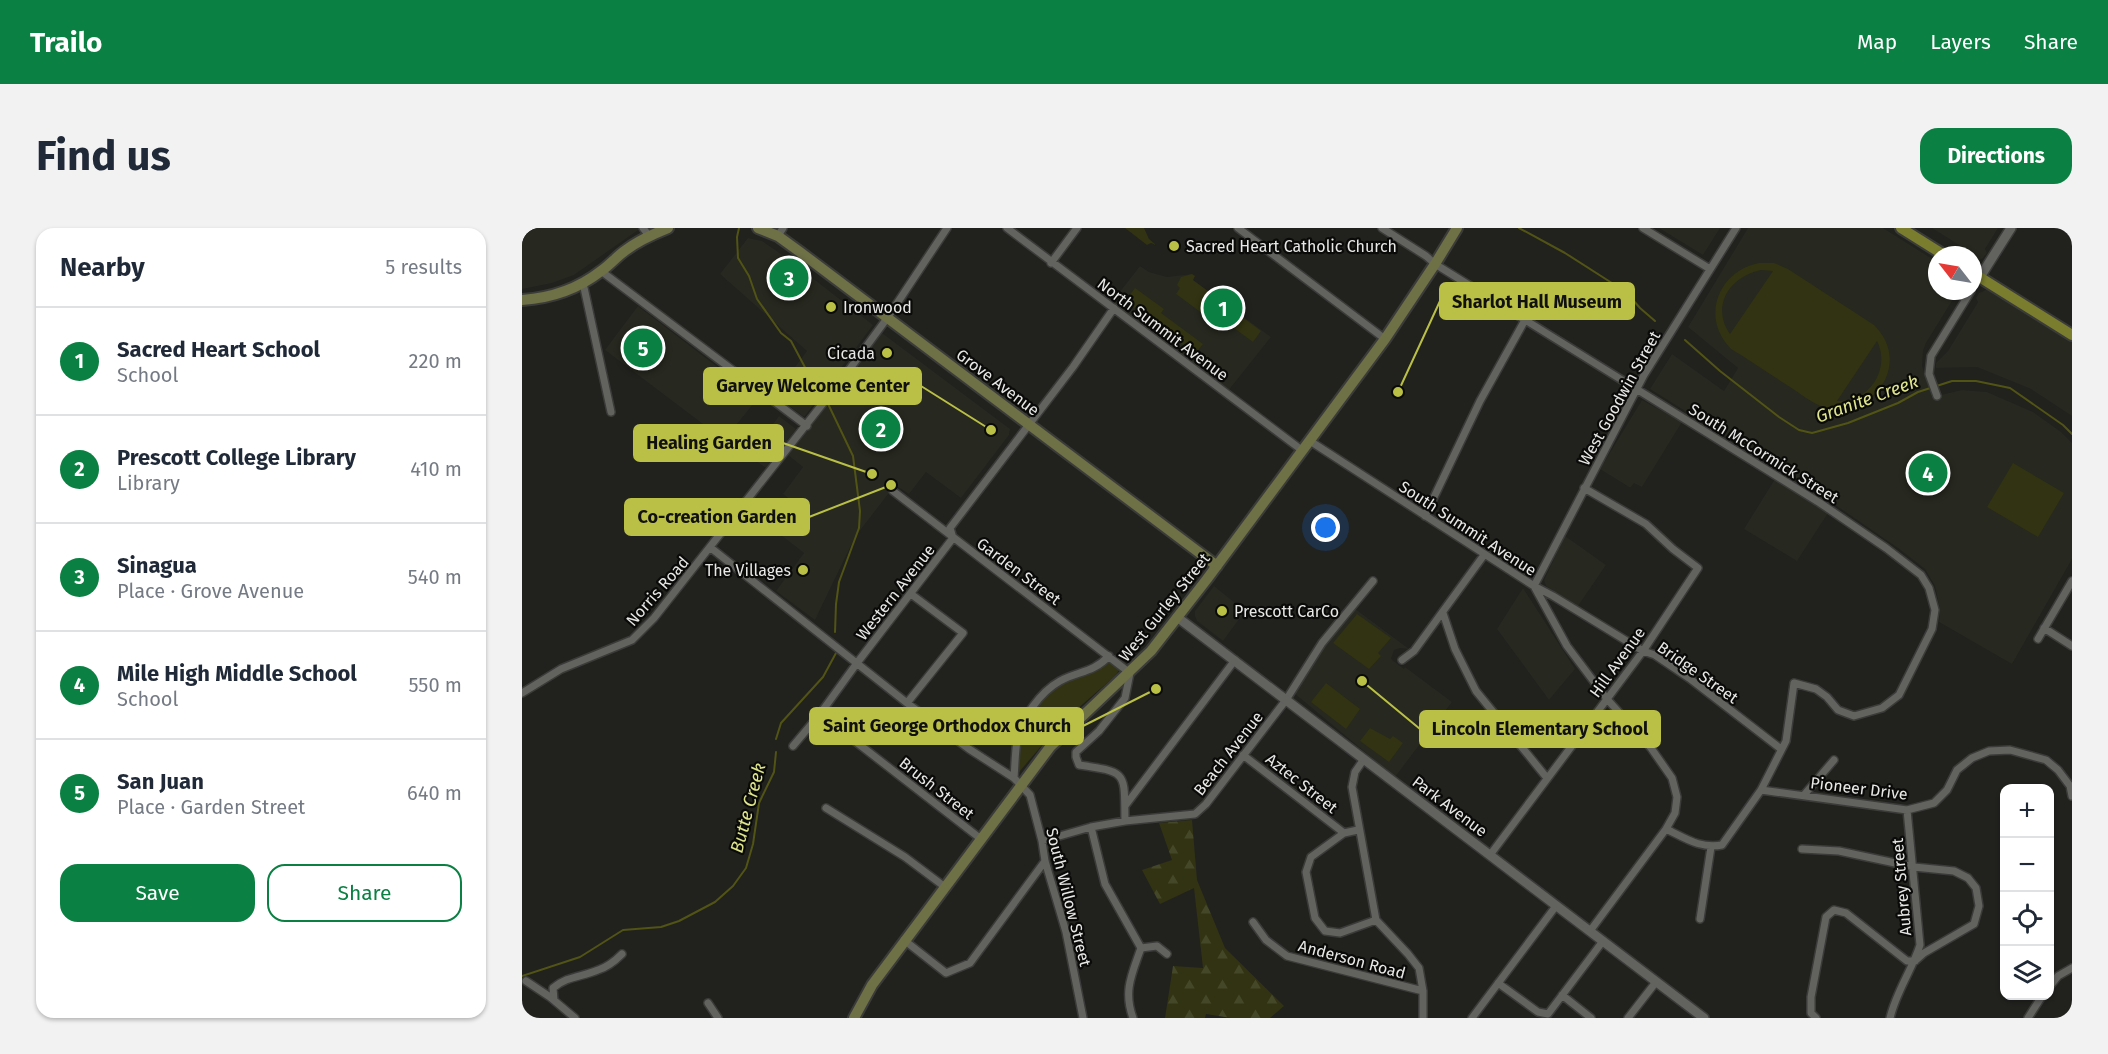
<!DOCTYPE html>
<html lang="en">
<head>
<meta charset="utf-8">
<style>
	:root { --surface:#fff; --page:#f2f2f3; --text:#1f2937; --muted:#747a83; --line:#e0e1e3; --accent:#0b8043 }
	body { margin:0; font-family:"Fira Sans",sans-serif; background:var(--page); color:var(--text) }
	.controls { position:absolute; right:18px; bottom:18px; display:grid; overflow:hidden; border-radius:12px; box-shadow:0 2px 4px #0004 }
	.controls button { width:54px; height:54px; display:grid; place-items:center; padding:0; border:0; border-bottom:2px solid var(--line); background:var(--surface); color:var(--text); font:30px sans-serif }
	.compass { position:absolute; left:1406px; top:18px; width:54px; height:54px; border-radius:50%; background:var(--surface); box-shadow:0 2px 4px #0004; rotate:301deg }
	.you { position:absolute; left:804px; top:300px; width:21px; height:21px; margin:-15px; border:4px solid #fff; border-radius:50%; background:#1a73e8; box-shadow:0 0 0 9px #1a73e833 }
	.badge { display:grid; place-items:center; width:39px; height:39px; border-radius:50%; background:var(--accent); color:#fff; font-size:20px; font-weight:700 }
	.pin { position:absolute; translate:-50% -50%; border:3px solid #fff; box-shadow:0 2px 6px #0006 }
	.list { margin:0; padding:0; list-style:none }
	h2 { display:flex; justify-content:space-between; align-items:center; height:78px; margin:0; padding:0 24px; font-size:26px }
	h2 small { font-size:20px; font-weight:400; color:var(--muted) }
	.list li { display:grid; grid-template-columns:39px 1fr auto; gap:18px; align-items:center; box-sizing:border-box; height:108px; padding:0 24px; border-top:2px solid var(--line) }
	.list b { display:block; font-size:22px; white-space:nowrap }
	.list p { margin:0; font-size:20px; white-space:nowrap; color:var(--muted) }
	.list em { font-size:20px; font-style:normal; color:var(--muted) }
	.actions { display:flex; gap:12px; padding:18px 24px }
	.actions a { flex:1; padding:14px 0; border:2px solid var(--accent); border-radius:18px; text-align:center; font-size:21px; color:var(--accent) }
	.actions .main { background:var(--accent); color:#fff }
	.icon { flex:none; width:33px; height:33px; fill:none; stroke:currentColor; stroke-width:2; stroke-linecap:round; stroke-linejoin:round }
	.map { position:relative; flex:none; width:1550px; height:790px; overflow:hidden; border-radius:18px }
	header { display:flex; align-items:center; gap:36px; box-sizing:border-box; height:84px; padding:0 30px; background:var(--accent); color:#fff }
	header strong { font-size:28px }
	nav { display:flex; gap:33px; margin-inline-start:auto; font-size:21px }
	.intro { display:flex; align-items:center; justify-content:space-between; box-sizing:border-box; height:144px; padding:0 36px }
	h1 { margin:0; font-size:42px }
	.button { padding:15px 27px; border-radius:18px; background:var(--accent); color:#fff; font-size:21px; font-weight:700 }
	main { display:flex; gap:36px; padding:0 36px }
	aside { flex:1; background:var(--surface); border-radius:18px; box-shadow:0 2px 4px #0004 }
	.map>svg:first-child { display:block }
</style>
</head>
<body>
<header>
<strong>Trailo</strong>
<nav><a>Map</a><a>Layers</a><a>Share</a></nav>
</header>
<div class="intro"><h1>Find us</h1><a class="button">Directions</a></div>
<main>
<aside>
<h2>Nearby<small>5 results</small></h2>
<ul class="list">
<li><span class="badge">1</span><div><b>Sacred Heart School</b><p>School</p></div><em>220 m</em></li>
<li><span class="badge">2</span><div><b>Prescott College Library</b><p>Library</p></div><em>410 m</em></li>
<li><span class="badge">3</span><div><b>Sinagua</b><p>Place · Grove Avenue</p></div><em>540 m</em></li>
<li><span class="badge">4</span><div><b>Mile High Middle School</b><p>School</p></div><em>550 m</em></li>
<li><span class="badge">5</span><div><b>San Juan</b><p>Place · Garden Street</p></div><em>640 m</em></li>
</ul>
<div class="actions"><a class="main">Save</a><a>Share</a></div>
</aside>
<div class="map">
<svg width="1550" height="790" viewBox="0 0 1550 790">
	<defs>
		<pattern id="forest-firs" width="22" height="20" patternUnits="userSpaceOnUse" patternTransform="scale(1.5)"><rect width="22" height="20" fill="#313312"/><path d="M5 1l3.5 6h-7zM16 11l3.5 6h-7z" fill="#454729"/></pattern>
	</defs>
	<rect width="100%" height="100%" fill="#21211e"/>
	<path fill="#27281f" d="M0,0H119L52,47L30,55L0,61Z
		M1137,0H1198L1181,27Z
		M1226,0H1361L1415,34V63H1443L1440,67L1433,68L1404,115L1401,123L1400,138L1410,169L1440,162L1465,164L1511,184L1539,204L1550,215V331L1490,436L1417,394L1418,381L1413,358L1403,341L1376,320L1309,274L1128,161L1150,126L1202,163L1216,140L1166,99Z
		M1410,0H1476L1463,21L1465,25L1461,30L1456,33L1451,32L1448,24Z
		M226,10L240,13L262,28L351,97L283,188H281L252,167L285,123L198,46Z
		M618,38L627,44L645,49L670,46L673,48L671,52L749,109L706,163L590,74Z
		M1466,61L1475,64L1476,68L1550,112V188L1509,161L1455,139L1414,140V135L1426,123L1456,74L1454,70L1457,65Z
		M116,78L236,170L202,212L83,122Z
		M360,105L488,201L487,207L439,270L404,244L387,266L373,257L333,309L293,392L254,363L282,325L255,304L275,277L261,266L281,239L266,227Z
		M1120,172L1160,194L1120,259L1112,255L1109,259H1107L1078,241Z
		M257,188L274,201L244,240L227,228Z
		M1253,251L1306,285L1275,333L1222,301Z
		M1043,308L1084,337L1056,378L1024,358L1022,352Z
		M692,358L723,383L701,413L675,393L673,388V383Z
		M1001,360L1053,441L1027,472L975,401Z
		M832,380L887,421L878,420L872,422L869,431L882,441L883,439L930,474L873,549L772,465L801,416Z"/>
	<path fill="url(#forest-firs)" d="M670,592L675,652L703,720L762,778L748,790H709L684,786L683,790H643L651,738L681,740L672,660L638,676L620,642L650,632L637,595Z"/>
	<path fill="#313312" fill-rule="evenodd" d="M603,0H622L627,11L634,17L629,15L625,17Z
		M1237,35H1252L1266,41L1352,97C1365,110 1371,126 1366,144C1359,169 1330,188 1304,180C1291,176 1279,166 1268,159C1248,146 1229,133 1209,121C1178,90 1196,43 1237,35ZM1239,42L1251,43L1208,106C1188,77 1209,48 1239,42ZM1355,113C1369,141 1347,175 1315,173Z
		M670,46L673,48L671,52L739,103L731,114L701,92L696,97L654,66L658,60L655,57L659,49Z
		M613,60L642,81L639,85L681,116L673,126L603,73Z
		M1491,235L1542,265L1516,309L1465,279Z
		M835,386L869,410L856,425L859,428L847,441L811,415Z
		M587,428L600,438L593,448L538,496L492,550L494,528L504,488L537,453L578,438Z
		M804,455L838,481L824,501L789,474Z
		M848,500L868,511L871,508L881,515L867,534L838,513Z"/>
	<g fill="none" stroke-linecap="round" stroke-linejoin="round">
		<path stroke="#515415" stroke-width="2" d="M217,0L215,9L216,30L227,48L235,71L259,105L269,113L286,145L297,157L331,228L338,283L337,300L317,354L314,376L313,404
			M997,0L1043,25L1104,64L1118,80L1133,93
			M1163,112L1198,143L1257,189L1277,202L1290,205L1326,195L1376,175L1396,164L1430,153H1454L1488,160L1541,197L1550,206
			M254,511L259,495L301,449L314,425
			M0,748L58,729L101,702L139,699L157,693L193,674L211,658L224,640L231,616L237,575L252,544L254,524"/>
		<g stroke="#3b3c39" stroke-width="10">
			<path id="minor" d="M121,0L127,8
				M485,0L781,223
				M716,0L863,111
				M860,0L904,28L913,36L1298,275L1364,320L1399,347L1407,360L1413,382L1410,401L1377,467L1360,480L1332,488L1316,482L1305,469L1294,461L1272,455L1264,513L1239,562L1200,617C1178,621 1163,610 1144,601
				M1121,0L1188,41
				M1214,0L1122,147L1012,358L1031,368L1121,423L1133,427L1167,450L1259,521
				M256,8L261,0
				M529,35L555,0
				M79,43L285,198
				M61,55L89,184
				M1415,168L1407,146L1409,128L1449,63
				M788,213L1012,358L1045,418L1085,471L1129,520L1150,550L1155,569L1153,585L1144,601L1068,703
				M371,263L608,445L603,470L577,503L554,524V529L557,537C607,544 602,545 603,593
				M903,288L958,173L1003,92
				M189,320L385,475L447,521L492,550L508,567L520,613L523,633L544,704L561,790
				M921,385L933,421L954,463L1025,550
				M1522,400L1550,418
				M1516,411L1550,353
				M880,432L892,423L962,327
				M0,465L39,441L110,412L132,390L324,146L366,89L425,0
				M385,475L441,405L389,366
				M298,486L459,611
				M271,518L298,486L335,435L431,310L428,300L551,139L592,80
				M721,527L822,605
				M842,531L833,544L830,559L854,692L886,726L897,740L901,763V790
				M492,550C493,538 493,525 495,513C499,491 518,464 538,453C556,443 571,445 587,428
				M1239,562L1385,582L1412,575L1425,562L1435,542L1450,530L1467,523L1488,522L1524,532L1536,542L1548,558L1550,568
				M1282,567L1312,532
				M603,578L713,432
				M304,580L383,629L423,659
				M569,599L583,656L619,720C610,746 601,763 611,790
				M836,602L822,605L789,629L784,644L793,690L803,703L818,705L854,692
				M520,613L569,599L603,593L673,586L684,576L764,472L800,415L851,353
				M1280,621L1317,623L1392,639L1432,643L1446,650L1454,660L1457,678L1452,696L1402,725L1393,733
				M968,627L1121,423L1176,340L1151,321L1124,296L1062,260
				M1178,691L1189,619
				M731,694L744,712L765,728L901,763
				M382,712L424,745L448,735L523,633
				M619,720L635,718L645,726
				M4,753L28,769L53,790
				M976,755L1016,784L1026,786L1081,713
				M1528,758L1536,748L1550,740
				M1040,767L1069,790
				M32,772L31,760C45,748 60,749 76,742C86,739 93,733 100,726
				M186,775L196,790
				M950,790L1034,678
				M1106,790L1134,754
				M1294,790L1289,785V769L1304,689L1312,682L1324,685L1385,733H1393
				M1368,790C1374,764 1390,742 1398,717L1385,582
				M1506,790L1520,768"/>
		</g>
		<g stroke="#3b3c39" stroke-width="12">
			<path id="tertiary" d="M1458,49L1489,0
				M655,389L1182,790"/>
		</g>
		<g stroke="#3b3c39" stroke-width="14">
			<path id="secondary" d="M236,0L256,8L278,24L695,338
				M0,72C29,70 56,61 79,43C88,37 95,28 104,22C117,12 131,6 146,0
				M332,790L350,757L528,519L629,423L685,351L863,111L913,36L935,0"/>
		</g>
		<g stroke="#3b3c39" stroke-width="14">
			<path id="primary" d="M1379,0L1422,27
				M1451,45L1550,107"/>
		</g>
		<use href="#minor" stroke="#62635f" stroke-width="7"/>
		<use href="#tertiary" stroke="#62635f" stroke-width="9"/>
		<use href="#secondary" stroke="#6e7046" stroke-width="10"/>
		<use href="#primary" stroke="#7a7d2d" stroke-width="10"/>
	</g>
	<g fill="#bac045" stroke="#0a0a09" stroke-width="2">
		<circle cx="652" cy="18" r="6"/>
		<circle cx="309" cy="79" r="6"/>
		<circle cx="365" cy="125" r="6"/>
		<circle cx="281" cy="342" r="6"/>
		<circle cx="700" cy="383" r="6"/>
	</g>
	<g text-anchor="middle" stroke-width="4.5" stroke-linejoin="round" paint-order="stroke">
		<g font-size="16" fill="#e8e9e7" stroke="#0a0a09" text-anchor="start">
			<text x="664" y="24">Sacred Heart Catholic Church</text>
			<text x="321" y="85">Ironwood</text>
			<text x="353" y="131" text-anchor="end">Cicada</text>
			<text x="269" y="348" text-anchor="end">The Villages</text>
			<text x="712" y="389">Prescott CarCo</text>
		</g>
		<g font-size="16" fill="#e8e9e7" stroke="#0a0a09">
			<text transform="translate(641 101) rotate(37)" y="6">North Summit Avenue</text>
			<text transform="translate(476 154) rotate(37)" y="6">Grove Avenue</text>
			<text transform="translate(1097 170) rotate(-61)" y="6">West Goodwin Street</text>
			<text transform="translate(1242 225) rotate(32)" y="6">South McCormick Street</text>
			<text transform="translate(946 300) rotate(33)" y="6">South Summit Avenue</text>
			<text transform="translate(497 343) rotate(37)" y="6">Garden Street</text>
			<text transform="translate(135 363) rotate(-49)" y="6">Norris Road</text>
			<text transform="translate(373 364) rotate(-52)" y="6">Western Avenue</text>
			<text transform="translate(642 379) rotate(-51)" y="6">West Gurley Street</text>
			<text transform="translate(1095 434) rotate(-54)" y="6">Hill Avenue</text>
			<text transform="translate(1176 444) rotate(35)" y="6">Bridge Street</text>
			<text transform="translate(706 525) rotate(-52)" y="6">Beach Avenue</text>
			<text transform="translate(780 555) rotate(38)" y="6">Aztec Street</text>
			<text transform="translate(415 560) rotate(38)" y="6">Brush Street</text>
			<text transform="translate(1337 560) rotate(7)" y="6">Pioneer Drive</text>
			<text transform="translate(928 578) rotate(37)" y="6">Park Avenue</text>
			<text transform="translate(1379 659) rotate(-95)" y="6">Aubrey Street</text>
			<text transform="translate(547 669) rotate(76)" y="6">South Willow Street</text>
			<text transform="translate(830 731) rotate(15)" y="6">Anderson Road</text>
		</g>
		<g font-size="18" font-style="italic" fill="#dfe58b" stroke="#0a0a09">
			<text transform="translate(1345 171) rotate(-20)" y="6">Granite Creek</text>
			<text transform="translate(226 580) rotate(-75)" y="6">Butte Creek</text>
		</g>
	</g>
	<path fill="none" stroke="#bac045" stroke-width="2" d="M876 164L918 73M469 202L399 158M350 246L261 215M369 257L287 289M634 461L561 498M840 453L898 501"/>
	<g fill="#bac045" stroke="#0a0a09" stroke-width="2">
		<circle cx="876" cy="164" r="6"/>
		<circle cx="469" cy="202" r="6"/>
		<circle cx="350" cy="246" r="6"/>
		<circle cx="369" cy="257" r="6"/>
		<circle cx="634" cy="461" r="6"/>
		<circle cx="840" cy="453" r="6"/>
	</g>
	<g fill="#bac045" stroke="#bac045" stroke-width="2">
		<rect x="918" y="55" width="194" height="36" rx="6"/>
		<rect x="182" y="140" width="217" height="36" rx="6"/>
		<rect x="112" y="197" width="149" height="36" rx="6"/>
		<rect x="103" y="271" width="184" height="36" rx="6"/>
		<rect x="288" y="480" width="273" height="36" rx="6"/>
		<rect x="898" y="483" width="240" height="36" rx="6"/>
	</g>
	<g font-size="18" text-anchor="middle" font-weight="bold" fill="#111">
		<text x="1015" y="80">Sharlot Hall Museum</text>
		<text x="291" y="164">Garvey Welcome Center</text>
		<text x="187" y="221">Healing Garden</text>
		<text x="195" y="295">Co-creation Garden</text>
		<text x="425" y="504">Saint George Orthodox Church</text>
		<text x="1018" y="507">Lincoln Elementary School</text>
	</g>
</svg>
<div class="controls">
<button>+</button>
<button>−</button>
<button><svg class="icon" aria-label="locate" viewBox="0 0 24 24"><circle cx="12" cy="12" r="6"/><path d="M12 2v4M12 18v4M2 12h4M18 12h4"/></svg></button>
<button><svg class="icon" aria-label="layers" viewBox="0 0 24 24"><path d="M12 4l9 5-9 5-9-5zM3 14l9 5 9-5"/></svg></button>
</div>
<svg class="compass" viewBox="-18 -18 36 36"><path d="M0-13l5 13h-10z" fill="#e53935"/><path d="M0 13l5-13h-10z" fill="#747a83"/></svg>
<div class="you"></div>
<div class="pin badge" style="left:701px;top:80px">1</div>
<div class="pin badge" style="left:359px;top:201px">2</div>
<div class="pin badge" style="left:267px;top:50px">3</div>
<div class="pin badge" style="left:1406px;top:245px">4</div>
<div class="pin badge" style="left:121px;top:120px">5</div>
</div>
</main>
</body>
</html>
